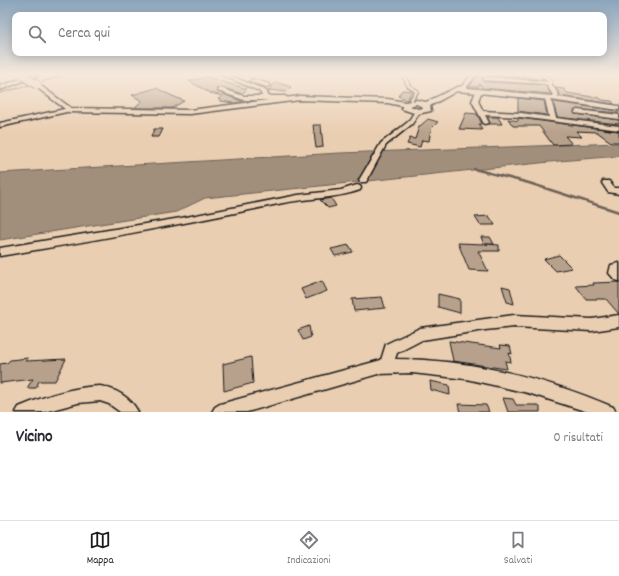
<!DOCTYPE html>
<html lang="it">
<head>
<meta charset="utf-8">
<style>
	:root { --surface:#fff; --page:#f2f2f3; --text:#2b2b33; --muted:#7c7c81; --line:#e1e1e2; --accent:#1c1c1c }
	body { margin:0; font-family:Dekko,sans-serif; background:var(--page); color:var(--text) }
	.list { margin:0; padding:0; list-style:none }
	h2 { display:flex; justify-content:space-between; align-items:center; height:52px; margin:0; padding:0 16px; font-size:17px }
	h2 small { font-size:13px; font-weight:400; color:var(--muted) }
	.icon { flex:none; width:22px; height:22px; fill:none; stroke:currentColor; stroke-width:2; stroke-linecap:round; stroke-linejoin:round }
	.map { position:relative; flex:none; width:619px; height:412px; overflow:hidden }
	.search { position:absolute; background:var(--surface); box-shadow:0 2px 10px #0003; left:12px; right:12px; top:12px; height:44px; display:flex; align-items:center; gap:10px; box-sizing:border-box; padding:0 14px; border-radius:8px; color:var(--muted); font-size:15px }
	.sheet { height:108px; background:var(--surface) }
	nav { display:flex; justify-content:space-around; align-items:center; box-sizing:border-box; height:56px; border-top:1px solid var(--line); background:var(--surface); font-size:11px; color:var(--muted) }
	nav a { display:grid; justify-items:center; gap:2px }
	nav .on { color:var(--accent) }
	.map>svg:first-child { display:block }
</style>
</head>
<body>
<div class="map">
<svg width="619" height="412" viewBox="0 0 619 412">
	<rect width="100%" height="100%" fill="#eaceb1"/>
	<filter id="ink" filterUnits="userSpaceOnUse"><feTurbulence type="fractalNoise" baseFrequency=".025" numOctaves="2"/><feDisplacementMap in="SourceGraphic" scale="8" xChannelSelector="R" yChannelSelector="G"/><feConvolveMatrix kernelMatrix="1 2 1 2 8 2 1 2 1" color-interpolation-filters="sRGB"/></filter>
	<g filter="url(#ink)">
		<path fill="#a18f7c" stroke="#6c6156" d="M619,143V156L559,161L205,198L176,212L0,240V173L340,153Z"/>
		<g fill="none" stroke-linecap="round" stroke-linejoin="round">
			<path stroke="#6c6156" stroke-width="1.5" d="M38,83L66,75
				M0,93L33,84"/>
			<path stroke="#6c6156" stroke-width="2.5" d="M474,169L529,183L619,212"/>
		</g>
		<path fill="#b8a18c" stroke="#1c1c1c" d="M490,75L528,77L544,80L491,76Z
			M477,76L483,77L484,82L545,85L551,94L482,88L480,84L478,87H469Z
			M207,77L247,89L242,94L220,87L216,89L218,92L243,102L233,103L221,101L218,99L223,96L210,93L189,81Z
			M276,82L291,87L286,92L269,90V93L268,91Z
			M156,88L168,94L184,101L172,108H134L142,101L132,95Z
			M556,88L564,89L567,93L600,98L602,100L612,101L614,104L560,96Z
			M402,90L412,91L407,100L398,96Z
			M518,98L544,101L547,115L518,111Z
			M553,102L619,111V113L577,109L574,111L575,114L619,120V124L557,117Z
			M466,113L477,114L482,124H479L482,130L459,129Z
			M488,117H498L502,124H489Z
			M518,118L619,131V142H611L597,132L576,131L582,137L565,136L572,144L553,145L539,126H513L508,119L518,121Z
			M428,119L438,122L431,129L429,141L422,140L420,147L407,144L410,138L415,139L419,127Z
			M313,125H321L323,147L316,148Z
			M154,129H163L159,137H151Z
			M331,198L336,206L328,208L320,200Z
			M489,216L495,225H480L475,217Z
			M481,237H490L494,244H485L499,245V251H478L488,271L469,270L458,243L484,244Z
			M349,245L353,252L335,256L331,249Z
			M559,255L572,268L556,271L544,259Z
			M322,281L327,291L306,299L301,289Z
			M619,282V314L606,299H586L576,286L594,285L593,283Z
			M502,286L510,288L514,304L507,302Z
			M438,294L460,299V313L438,307Z
			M382,297L385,308L354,311L352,299Z
			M309,326L311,337L303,340L298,330Z
			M449,341L501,348L500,345L510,346L512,354L509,353L511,362L505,361L507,369L453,361Z
			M251,357L253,383L224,391L223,364Z
			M28,358L26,361L66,359L55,381H39L36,388H27L33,379L0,383V364L7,363L10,360Z
			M430,381L449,385L450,395L431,390Z
			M503,398L513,399L516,405H537L540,407V412H508Z
			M458,404L486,405L489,412H460Z"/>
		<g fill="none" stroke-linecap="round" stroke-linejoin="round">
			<g stroke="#1c1c1c" stroke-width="5">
				<path id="lane" d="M403,75L409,86L417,91L411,100L412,102
					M542,75L551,82L548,83"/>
			</g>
			<g stroke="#1c1c1c" stroke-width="3">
				<path id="street" d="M32,75H39L0,90V86Z
					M222,75H228L263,89L267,92L268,96H285L288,98L285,100H244L218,91V89L220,88L244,96H262L261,93L259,91Z
					M471,75H476L466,88L455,90V88L462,86Z
					M486,77L550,82L559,95L555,100H551L556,118L619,126V130L521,117L485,115L489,123L484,124L472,101L477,89L482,90L478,101L483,111L521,113L549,117L545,98L548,96L551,98L553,95L546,84L484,80V78Z
					M253,79L269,84L270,85L267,87L251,82L250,81Z
					M69,108L71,109V111L0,127V123Z
					M577,110L619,115V119L575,113V111Z
					M415,111L420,112L412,124L386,145L366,182H360L359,180L381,143L408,122Z
					M603,181H609L614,188H619V194L608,192L602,183Z
					M357,185L360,186L361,188L360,190C335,199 308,198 283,203C189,223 95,240 0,256V248L181,218L298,195L341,190Z
					M619,263V281L615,280L609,273L611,265Z
					M514,315L592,319L619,315V327L592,331L514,327L485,330L422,340L397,353L395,359C469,359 546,378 613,407L616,412H588L528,393L466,379L412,373L378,374L247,412H212L215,407L220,404L381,360L386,344L420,328Z
					M100,386C115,389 131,397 138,412H120L109,404L100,401L78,403L44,412H16L19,407C45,396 72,387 100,386Z"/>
			</g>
			<g stroke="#1c1c1c" stroke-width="3">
				<path id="secondary" d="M37,83L71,108L190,110L300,96L388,99L405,102L417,100L426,102L457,87L551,96L619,106V110L551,100L457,91L430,106L431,111L417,114L402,109V106L388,103L300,100L190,114L69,112L35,86L34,85ZM416,104L423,107V108L418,109L410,106Z"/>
			</g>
			<use href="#lane" stroke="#eaceb1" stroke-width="3"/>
			<use href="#street" fill="#eaceb1" fill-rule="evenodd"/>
			<use href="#secondary" fill="#eaceb1" fill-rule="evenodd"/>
			<g stroke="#1c1c1c" stroke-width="10" stroke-linecap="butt">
				<path id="secondary-bridge" d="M24,76L37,85"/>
			</g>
			<use href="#secondary-bridge" stroke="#eaceb1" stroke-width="8"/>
		</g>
	</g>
	<linearGradient id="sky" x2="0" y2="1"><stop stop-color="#8ba5bd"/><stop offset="0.56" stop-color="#f6e9dc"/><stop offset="1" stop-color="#f6e9dc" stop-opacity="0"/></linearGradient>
	<rect width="619" height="133" fill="url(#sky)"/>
</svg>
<div class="search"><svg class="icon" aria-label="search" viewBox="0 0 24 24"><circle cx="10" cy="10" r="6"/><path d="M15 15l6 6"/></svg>Cerca qui</div>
</div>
<section class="sheet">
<h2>Vicino<small>0 risultati</small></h2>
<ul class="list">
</ul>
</section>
<nav>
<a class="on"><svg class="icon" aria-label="map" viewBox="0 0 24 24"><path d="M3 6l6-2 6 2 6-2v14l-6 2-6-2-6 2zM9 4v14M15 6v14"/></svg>Mappa</a>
<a><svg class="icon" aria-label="directions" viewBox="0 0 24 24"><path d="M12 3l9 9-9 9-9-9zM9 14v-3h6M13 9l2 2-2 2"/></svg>Indicazioni</a>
<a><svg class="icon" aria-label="saved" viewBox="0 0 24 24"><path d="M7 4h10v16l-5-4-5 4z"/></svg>Salvati</a>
</nav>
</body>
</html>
